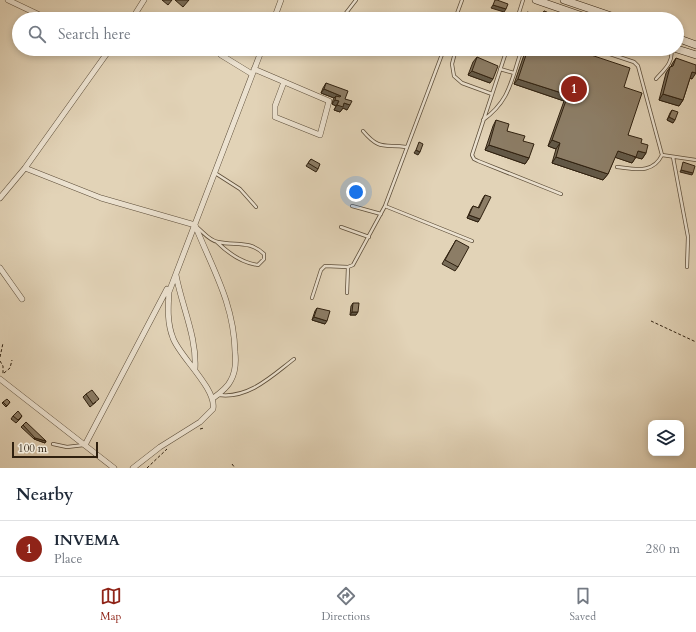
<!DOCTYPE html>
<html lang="en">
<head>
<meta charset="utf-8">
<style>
	:root { --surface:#fff; --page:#f2f2f3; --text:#1f2937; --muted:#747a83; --line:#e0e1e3; --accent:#8f2418 }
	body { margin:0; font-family:Cardo,serif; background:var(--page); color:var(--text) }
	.controls { position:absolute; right:12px; bottom:12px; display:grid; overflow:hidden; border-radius:8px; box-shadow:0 2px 6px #0003 }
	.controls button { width:36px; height:36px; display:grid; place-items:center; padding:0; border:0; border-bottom:1px solid var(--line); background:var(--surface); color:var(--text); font:20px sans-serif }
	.scale { position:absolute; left:12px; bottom:10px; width:86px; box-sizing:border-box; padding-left:4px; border:2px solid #2f200f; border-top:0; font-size:11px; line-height:14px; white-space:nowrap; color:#2f200f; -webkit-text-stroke:3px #ece2d0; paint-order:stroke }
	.you { position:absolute; left:356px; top:192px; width:14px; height:14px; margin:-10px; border:3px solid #fff; border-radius:50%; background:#1a73e8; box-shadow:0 0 0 6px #1a73e833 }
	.badge { display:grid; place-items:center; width:26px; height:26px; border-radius:50%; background:var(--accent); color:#fff; font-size:13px; font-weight:700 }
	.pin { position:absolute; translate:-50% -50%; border:2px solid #fff; box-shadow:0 1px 4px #0006 }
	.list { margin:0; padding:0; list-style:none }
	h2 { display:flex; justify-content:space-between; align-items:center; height:52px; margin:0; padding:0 16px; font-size:17px }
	h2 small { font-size:13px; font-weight:400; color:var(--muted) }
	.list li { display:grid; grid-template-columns:26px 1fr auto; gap:12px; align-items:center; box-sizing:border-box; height:56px; padding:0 16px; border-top:1px solid var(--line) }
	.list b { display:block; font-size:15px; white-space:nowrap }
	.list p { margin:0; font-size:13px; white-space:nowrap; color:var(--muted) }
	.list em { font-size:13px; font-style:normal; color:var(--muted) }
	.icon { flex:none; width:22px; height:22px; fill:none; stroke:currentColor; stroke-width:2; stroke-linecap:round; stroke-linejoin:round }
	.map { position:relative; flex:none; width:696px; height:468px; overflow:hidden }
	.search { position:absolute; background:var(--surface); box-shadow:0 2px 6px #0003; left:12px; right:12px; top:12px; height:44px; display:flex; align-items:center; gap:10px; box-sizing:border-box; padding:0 14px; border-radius:22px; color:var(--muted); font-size:15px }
	.sheet { height:108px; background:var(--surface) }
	nav { display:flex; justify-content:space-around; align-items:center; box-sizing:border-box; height:56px; border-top:1px solid var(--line); background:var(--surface); font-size:11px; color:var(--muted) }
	nav a { display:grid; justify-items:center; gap:2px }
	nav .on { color:var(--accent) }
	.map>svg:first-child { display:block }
</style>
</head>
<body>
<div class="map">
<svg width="696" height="468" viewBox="0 0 696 468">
	<rect width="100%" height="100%" fill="#e2d3b7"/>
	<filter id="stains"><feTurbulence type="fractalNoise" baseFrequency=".005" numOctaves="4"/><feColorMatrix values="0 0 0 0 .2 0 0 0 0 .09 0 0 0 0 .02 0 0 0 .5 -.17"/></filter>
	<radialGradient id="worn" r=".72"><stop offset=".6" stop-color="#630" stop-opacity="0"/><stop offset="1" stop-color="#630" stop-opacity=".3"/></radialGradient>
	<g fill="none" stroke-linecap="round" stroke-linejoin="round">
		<g stroke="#5c4d39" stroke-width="4">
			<path id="lane" d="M346,13L356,0
				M455,19L462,0
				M470,19L479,17L488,19
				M517,19L523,0
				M456,49L452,64L454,76L462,83L492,94
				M507,49L472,155L474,159L478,161L561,194
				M595,49L634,62L638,66L662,155C653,174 635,169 617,167
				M500,69L514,73
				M656,79C664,70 674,62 671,49
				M483,120C511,100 511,79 522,49
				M363,131C380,151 384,144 406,147
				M662,155L696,160
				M673,157L688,237L687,267
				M215,173L240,189L256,207
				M352,206L381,214
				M385,206L472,241
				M341,227L369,237
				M198,228C204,233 210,241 218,242C235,246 250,240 264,254V259L258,265C243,263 228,253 217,242
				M347,293L348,267
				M312,298L321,270L325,266L348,267L353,265L385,206L444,49
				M219,395C249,399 273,375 294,359
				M53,444L67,447L84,445"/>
		</g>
		<g stroke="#5c4d39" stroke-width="6">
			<path id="street" d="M8,0L48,19
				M132,19L144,0
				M274,19L281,0
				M221,55L252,74
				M254,69L329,101L320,135L275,117V106L284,82
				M25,168L101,198L195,225C212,268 234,303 235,352C236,361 236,371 231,380C228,387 219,394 212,399
				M0,198L25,168L110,49
				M0,268L22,299
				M176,275C182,307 197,337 195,369
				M0,379L114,468
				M85,445L167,289
				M133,468L160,447L200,422L213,409C217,389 179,356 173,338C167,323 168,307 169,292L262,49"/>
		</g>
		<g stroke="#2f200f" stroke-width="8">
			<path id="secondary" d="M536,0L591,19
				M564,0L620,19
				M677,38L696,45
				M677,49L696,55"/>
		</g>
		<path stroke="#2f200f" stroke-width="1" stroke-dasharray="3 2" stroke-linecap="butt" d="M651,321L696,342
			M0,357L3,343
			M0,361L3,366V375
			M4,373L10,368L12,360
			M200,429L204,428
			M232,464L235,468
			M147,468L167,449"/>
		<use href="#lane" stroke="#ece2d0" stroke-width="2.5"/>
		<use href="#street" stroke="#ece2d0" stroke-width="5"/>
		<use href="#secondary" stroke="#ece2d0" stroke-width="7"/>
	</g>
	<path fill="#786c58" stroke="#2f200f" d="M162,0H172L168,5Z
		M175,0H189L183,7Z
		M544,11L561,19H540L541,16Z
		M526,49H579V51L624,87L628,135L641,143L646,153L642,159L636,157L632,163L615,157L608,174L603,180L552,163L556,149L548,146L564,101L514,84Z
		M477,57L490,83L468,75L473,62Z
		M676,58L692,79L690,78L683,100L679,106L659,100L666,73L670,67H671L672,64Z
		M326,83L345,99L347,110L343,108L340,112L334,110L336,106L332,104L333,100L334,98L321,93L323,88Z
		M672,110L673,123L667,120L670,113Z
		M496,120L507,131L523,141L529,158L525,164L485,150L493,126Z
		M311,159L318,169L316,172L306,166Z
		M485,195L478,222L467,218L471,209L473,206L478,208L483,198Z
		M456,240L458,267L455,271L442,264Z
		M353,303L356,315H350L351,306Z
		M317,308L325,324L312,320L315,311Z
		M86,394L96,402L90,407L83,397Z
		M3,402H10L6,407L2,403Z
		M13,416H22L20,419L16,423L11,419Z
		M23,425L46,441L45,443L34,439L21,427Z"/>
	<path fill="#625847" stroke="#2f200f" d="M493,5L506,9L504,12L491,8Z
		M525,16L530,17L528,19L524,17Z
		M472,71L493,79L490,83L468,75Z
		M692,72L696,73L692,79L688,77Z
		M518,79L568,95L564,101L514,84Z
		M324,89L341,96L338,100L336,96L334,98L321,93Z
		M663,94L683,100L679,106L659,100Z
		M335,100L339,101L336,106L332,104Z
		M344,103L350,105L347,110L343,108L340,112L334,110L337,105Z
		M669,117L675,120L673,123L667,120Z
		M552,140L560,143L556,149L548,146Z
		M489,145L529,158L525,164L485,150Z
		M416,150L420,152L418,155L414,153Z
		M618,151L636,157L632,163L614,157Z
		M638,151L646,153L642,159L634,157Z
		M556,157L608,174L603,180L552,163Z
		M681,170L693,173L692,175L680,172Z
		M469,215L480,219L478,222L467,218Z
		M352,312H358L356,315H350Z
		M314,317L327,321L325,324L312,320Z
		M35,438L46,441L45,443L34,439Z"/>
	<path fill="#8c7d66" stroke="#2f200f" d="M495,0H497L508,4L506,9L493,5Z
		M544,11L561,18V19H541Z
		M527,12L531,13L530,17L525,16Z
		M174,13L180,18L179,19H169Z
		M528,49H579V51L630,68L624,87L642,93L628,135L642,139L641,143L648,145L646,153L638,151L636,157L618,151L608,174L556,157L560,143L552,140L568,95L518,79Z
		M477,57L498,66L493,79L472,71Z
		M676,58L696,65V73L692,72L683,100L663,94L670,67L673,66Z
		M326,83L348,91L345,99L352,101L350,105L344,103L343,107L337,105L339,101L335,100L336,96L340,97L341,96L324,89Z
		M672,110L678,112L675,120L669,117Z
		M496,120L509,124L507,131L525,136L523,141L534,144L529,158L489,145Z
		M419,142L423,144L420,152L416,150Z
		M311,159L320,164L318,169L308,163Z
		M683,162L695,166L693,173L681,170Z
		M485,195L491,197L480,219L469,215L473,206L479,208Z
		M456,240L469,247L458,267L445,260Z
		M353,303H359L358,312H352Z
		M317,308L330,311L327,321L314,317Z
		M92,390L99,399L93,404L86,394Z
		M7,399L10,402L7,406L3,402Z
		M18,411L22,416L18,420L13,416Z
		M26,422L46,441L35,438L23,425Z"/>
	<rect width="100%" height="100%" filter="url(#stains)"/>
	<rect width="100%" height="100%" fill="url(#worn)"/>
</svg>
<div class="controls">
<button><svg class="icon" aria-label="layers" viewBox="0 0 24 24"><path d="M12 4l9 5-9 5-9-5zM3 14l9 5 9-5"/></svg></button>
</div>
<div class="scale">100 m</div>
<div class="you"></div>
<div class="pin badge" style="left:574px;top:89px">1</div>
<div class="search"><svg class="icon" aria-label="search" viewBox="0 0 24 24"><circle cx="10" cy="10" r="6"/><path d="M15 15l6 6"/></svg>Search here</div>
</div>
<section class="sheet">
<h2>Nearby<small></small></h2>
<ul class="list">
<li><span class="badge">1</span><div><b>INVEMA</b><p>Place</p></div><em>280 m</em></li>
</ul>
</section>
<nav>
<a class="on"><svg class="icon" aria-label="map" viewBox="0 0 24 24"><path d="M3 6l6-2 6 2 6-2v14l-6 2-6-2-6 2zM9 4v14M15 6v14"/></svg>Map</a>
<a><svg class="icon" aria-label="directions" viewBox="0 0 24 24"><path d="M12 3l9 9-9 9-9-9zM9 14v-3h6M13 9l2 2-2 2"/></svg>Directions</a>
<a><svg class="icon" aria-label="saved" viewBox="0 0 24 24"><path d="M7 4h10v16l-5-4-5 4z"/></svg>Saved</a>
</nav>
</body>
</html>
